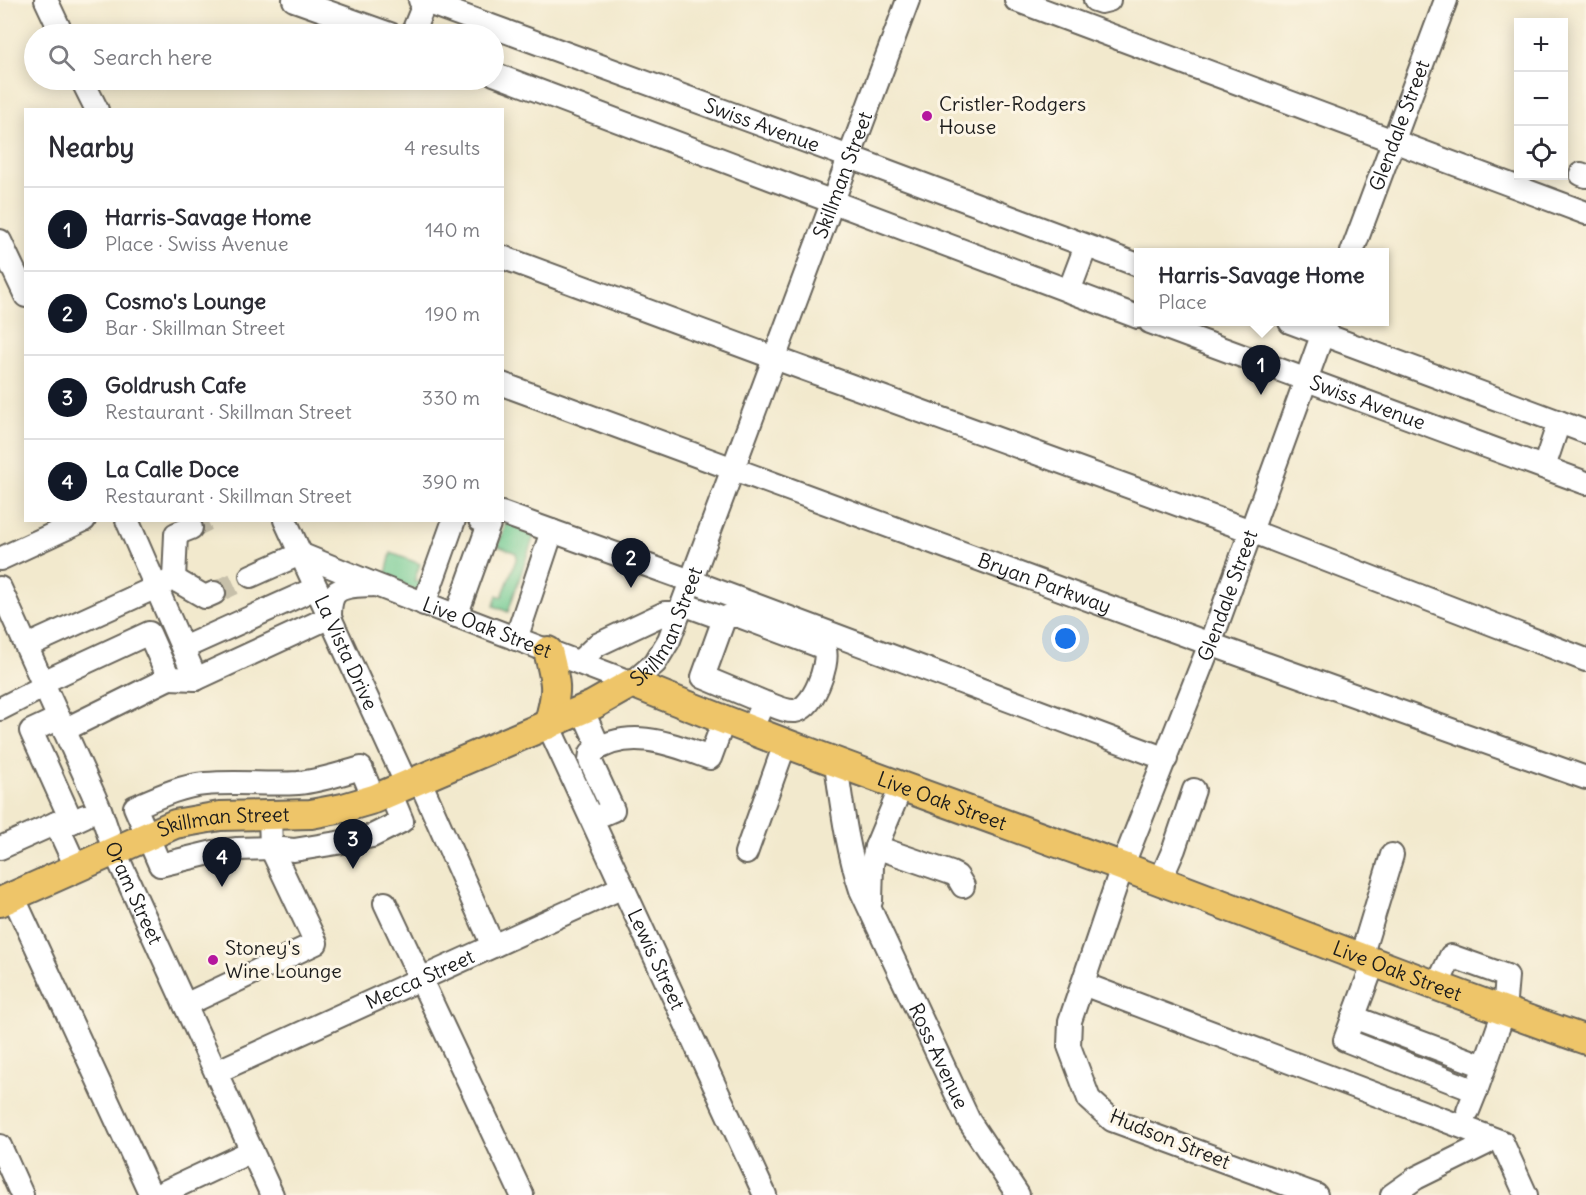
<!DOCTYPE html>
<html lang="en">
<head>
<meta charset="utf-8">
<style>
	:root { --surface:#fff; --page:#f7f7f7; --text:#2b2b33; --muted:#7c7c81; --line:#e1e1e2; --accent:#111827 }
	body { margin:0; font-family:Delius,sans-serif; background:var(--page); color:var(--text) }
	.controls { position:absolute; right:18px; top:18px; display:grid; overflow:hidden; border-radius:0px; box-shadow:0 3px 15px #0003 }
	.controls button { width:54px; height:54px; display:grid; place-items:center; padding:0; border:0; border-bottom:2px solid var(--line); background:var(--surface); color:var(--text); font:30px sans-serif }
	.you { position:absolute; left:1066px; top:639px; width:21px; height:21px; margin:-15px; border:4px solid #fff; border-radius:50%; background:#1a73e8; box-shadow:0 0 0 9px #1a73e833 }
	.badge { display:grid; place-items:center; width:39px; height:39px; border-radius:50%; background:var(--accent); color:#fff; font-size:20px; font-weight:700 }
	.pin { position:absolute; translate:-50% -50px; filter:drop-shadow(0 2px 3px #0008) }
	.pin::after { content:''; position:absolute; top:32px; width:21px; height:18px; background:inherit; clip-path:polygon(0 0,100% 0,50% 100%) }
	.popup { position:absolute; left:1134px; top:248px; width:255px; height:78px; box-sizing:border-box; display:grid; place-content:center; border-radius:0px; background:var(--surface); filter:drop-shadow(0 2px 4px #0005); font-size:20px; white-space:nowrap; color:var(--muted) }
	.popup b { font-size:22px; color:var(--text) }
	.popup::after { content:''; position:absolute; left:50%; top:100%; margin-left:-12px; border:12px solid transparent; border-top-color:var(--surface) }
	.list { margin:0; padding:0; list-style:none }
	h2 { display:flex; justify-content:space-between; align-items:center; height:78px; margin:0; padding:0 24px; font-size:26px }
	h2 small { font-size:20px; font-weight:400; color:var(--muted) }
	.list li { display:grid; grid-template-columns:39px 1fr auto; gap:18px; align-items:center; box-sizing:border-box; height:84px; padding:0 24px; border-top:2px solid var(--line) }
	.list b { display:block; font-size:22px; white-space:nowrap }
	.list p { margin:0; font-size:20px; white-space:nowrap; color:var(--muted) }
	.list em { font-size:20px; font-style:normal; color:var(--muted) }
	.icon { flex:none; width:33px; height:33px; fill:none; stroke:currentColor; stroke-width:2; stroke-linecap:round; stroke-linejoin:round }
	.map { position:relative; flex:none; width:1586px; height:1195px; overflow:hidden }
	.search { position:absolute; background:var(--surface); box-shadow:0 3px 15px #0003; left:24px; top:24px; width:480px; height:66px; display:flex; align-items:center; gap:15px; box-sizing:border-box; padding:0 21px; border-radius:33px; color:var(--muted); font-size:22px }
	.panel { position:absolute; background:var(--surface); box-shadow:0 3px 15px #0003; left:24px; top:108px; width:480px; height:414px; border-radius:0px }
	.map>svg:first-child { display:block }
</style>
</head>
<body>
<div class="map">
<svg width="1586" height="1195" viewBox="0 0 1586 1195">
	<rect width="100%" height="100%" fill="#fcf5e5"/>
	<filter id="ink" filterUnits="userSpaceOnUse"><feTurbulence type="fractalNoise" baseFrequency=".0167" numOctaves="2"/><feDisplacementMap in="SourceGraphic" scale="12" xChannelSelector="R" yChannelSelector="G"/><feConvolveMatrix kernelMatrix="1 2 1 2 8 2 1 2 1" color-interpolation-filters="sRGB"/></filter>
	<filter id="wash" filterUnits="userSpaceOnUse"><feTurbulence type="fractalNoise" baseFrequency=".008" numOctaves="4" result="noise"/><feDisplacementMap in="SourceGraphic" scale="24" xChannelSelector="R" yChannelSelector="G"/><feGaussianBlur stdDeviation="1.35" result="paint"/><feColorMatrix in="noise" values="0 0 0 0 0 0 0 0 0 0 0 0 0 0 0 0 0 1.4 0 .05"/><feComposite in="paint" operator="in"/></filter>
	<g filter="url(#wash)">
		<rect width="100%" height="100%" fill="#f2e9cd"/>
		<path fill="#6fc991" stroke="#467256" stroke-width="1.5" d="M508,518L536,530L508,612L494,606L497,595L502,597L517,557L516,553L498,546Z
			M391,553L420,564L414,581L415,582L425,578L418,591L385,578Z"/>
	</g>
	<g filter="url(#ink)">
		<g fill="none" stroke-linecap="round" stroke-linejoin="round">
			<path stroke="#c7c0aa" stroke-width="22" stroke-dasharray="22 11" stroke-linecap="butt" d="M191,528L207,520
				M214,593L251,576"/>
			<g stroke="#67645a" stroke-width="26">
				<g id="minor">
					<path d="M46,0L62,34"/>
					<path d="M294,0L390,34"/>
					<path id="s1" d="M420,0L866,163L1138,265"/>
					<path d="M1016,0L1586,213"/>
					<path d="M1095,0L1101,2L1109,0"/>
					<path d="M412,34L425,2"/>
					<path d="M494,74L1138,317"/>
					<path d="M82,80L97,110"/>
					<path d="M1581,174L1586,176"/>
					<path d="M0,241L26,296"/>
					<path id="s2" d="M1352,252L1446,0"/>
					<path d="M502,257L791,364L1251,531L1586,660"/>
					<path d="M1069,291L1086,246"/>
					<path id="s3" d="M1150,322L1586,483"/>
					<path d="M1290,322L1586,432"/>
					<path id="s4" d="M502,384L1210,644L1586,778"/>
					<path d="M1544,467L1559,422"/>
					<path d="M502,513L691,581L1166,759"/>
					<path d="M127,520L196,679"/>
					<path id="s5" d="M285,520L407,785"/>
					<path id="s6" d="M300,554L376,585L632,683L655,663L669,640L908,0"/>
					<path d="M0,559L84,520"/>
					<path d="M251,576L300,554"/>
					<path d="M174,579L176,534L191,528"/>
					<path d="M174,579L205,597L214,593"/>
					<path id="s7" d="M0,588L100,809L114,850L272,1195"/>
					<path d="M424,604L454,520"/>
					<path d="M683,604L724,619"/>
					<path d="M456,616L489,524L480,520"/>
					<path d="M516,639L552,531"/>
					<path d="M27,646L174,579"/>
					<path d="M183,648L316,588"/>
					<path d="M579,662L597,645L665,613H679"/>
					<path d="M169,678L196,679L330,617C330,612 330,603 333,597C339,584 362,586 374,585"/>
					<path d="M43,682L149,633L169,678L64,730"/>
					<path d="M0,709L45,686"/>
					<path d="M582,709L599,747"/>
					<path d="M59,718L31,731L72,822"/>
					<path id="s8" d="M548,725L765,1195"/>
					<path d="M751,731L763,702L703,677L724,619L729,616H739L822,647L825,650C829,665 813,709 795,711C785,712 773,705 763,702"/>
					<path id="s9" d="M836,764C842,806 847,849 861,890L969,1121L1018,1195"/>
					<path d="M419,779L493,946"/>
					<path d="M374,799L361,768C340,774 320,781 298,783C267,785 236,781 205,784C181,786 158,797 135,807L160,865L214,852L237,849L271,848L294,850L337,843L372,836L402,821L390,792"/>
					<path d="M592,819L613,810L590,760L591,753C629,726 671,744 710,758L724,720"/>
					<path d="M56,823L76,867"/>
					<path d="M876,847L951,873L957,876L963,886"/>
					<path d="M0,848L56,823L72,822L85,816"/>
					<path d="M746,853L785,744"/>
					<path d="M1160,881L1174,849L1194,790"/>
					<path d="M13,896L151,1195"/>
					<path d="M871,901L872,865L876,847L901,787"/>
					<path d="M385,903L522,1195"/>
					<path d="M1361,957L1392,855"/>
					<path d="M1374,962L1345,1040L1476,1091L1504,1011L1507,976L1451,956L1437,986"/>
					<path d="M1083,984L1502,1142L1526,1195"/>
					<path d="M185,1005L316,943L271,848L270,816"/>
					<path d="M1353,1017L1484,1066"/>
					<path id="s10" d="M216,1072L623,887"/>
					<path d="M1468,1111L1476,1091"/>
					<path d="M0,1146L22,1195"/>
					<path d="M158,1195L252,1151"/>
					<path id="s11" d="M1316,1195L1112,1120L1089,1099L1069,1046L1070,1021L1122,867L1210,644L1327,322"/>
					<path d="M1392,1195L1416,1178L1485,1144"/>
				</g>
			</g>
			<g stroke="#67645a" stroke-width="32">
				<g id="major">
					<path d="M548,725C558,691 557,685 548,651"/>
					<path id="s12" d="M0,902L175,824L220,816L311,814L343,808L374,799L593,705L632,683C793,749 957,806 1121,866C1276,924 1430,986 1586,1040"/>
				</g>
			</g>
			<use href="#minor" stroke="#fff" stroke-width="22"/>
			<use href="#major" stroke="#eec569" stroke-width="28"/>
		</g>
	</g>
	<g fill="#b5179e" stroke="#fcf5e5" stroke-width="2">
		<circle cx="927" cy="116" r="6"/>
		<circle cx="213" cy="960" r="6"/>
	</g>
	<g text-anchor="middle" stroke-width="6" stroke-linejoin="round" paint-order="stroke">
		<g font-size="20" fill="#1c1c1c" stroke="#fcf5e5" text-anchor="start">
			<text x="939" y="111">Cristler-Rodgers<tspan x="939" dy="23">House</tspan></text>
			<text x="225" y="955">Stoney's<tspan x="225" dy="23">Wine Lounge</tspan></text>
		</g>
		<g font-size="20" fill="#1c1c1c" stroke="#fcf5e5">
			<text dy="7" stroke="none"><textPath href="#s1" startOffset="364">Swiss Avenue</textPath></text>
			<text dy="7" stroke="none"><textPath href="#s2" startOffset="135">Glendale Street</textPath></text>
			<text dy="7" stroke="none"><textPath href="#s6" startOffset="910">Skillman Street</textPath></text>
			<text dy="7" stroke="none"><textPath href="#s3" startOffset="232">Swiss Avenue</textPath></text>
			<text dy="7" stroke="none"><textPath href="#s4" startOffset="578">Bryan Parkway</textPath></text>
			<text dy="7" stroke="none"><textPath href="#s11" startOffset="784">Glendale Street</textPath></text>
			<text dy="7" stroke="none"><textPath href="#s6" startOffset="424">Skillman Street</textPath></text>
			<text dy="7" stroke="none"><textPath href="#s6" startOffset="201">Live Oak Street</textPath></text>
			<text dy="7" stroke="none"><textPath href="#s5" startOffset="146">La Vista Drive</textPath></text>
			<text dy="7" stroke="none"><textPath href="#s12" startOffset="1008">Live Oak Street</textPath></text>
			<text dy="7" stroke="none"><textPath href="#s12" startOffset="240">Skillman Street</textPath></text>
			<text dy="7" stroke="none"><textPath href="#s7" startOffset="333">Oram Street</textPath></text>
			<text dy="7" stroke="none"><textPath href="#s8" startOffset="258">Lewis Street</textPath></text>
			<text dy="7" stroke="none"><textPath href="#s12" startOffset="1494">Live Oak Street</textPath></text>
			<text dy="7" stroke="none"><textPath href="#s10" startOffset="224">Mecca Street</textPath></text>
			<text dy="7" stroke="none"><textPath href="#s9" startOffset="312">Ross Avenue</textPath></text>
			<text transform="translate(1170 1139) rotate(22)" y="7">Hudson Street</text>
		</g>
	</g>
</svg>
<div class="controls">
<button>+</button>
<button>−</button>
<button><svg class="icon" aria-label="locate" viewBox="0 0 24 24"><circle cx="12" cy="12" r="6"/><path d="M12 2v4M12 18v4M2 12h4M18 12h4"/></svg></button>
</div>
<div class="you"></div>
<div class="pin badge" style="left:1261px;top:395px">1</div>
<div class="popup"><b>Harris-Savage Home</b>Place</div>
<div class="pin badge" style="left:631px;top:588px">2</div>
<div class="pin badge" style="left:353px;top:869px">3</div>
<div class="pin badge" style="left:222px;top:887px">4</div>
<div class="search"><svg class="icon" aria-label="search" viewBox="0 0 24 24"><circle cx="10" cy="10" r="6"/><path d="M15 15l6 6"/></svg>Search here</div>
<section class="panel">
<h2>Nearby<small>4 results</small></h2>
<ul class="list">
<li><span class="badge">1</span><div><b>Harris-Savage Home</b><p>Place · Swiss Avenue</p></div><em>140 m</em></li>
<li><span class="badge">2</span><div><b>Cosmo's Lounge</b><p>Bar · Skillman Street</p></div><em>190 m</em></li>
<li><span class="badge">3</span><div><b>Goldrush Cafe</b><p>Restaurant · Skillman Street</p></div><em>330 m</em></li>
<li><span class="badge">4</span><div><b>La Calle Doce</b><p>Restaurant · Skillman Street</p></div><em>390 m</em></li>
</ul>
</section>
</div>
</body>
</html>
